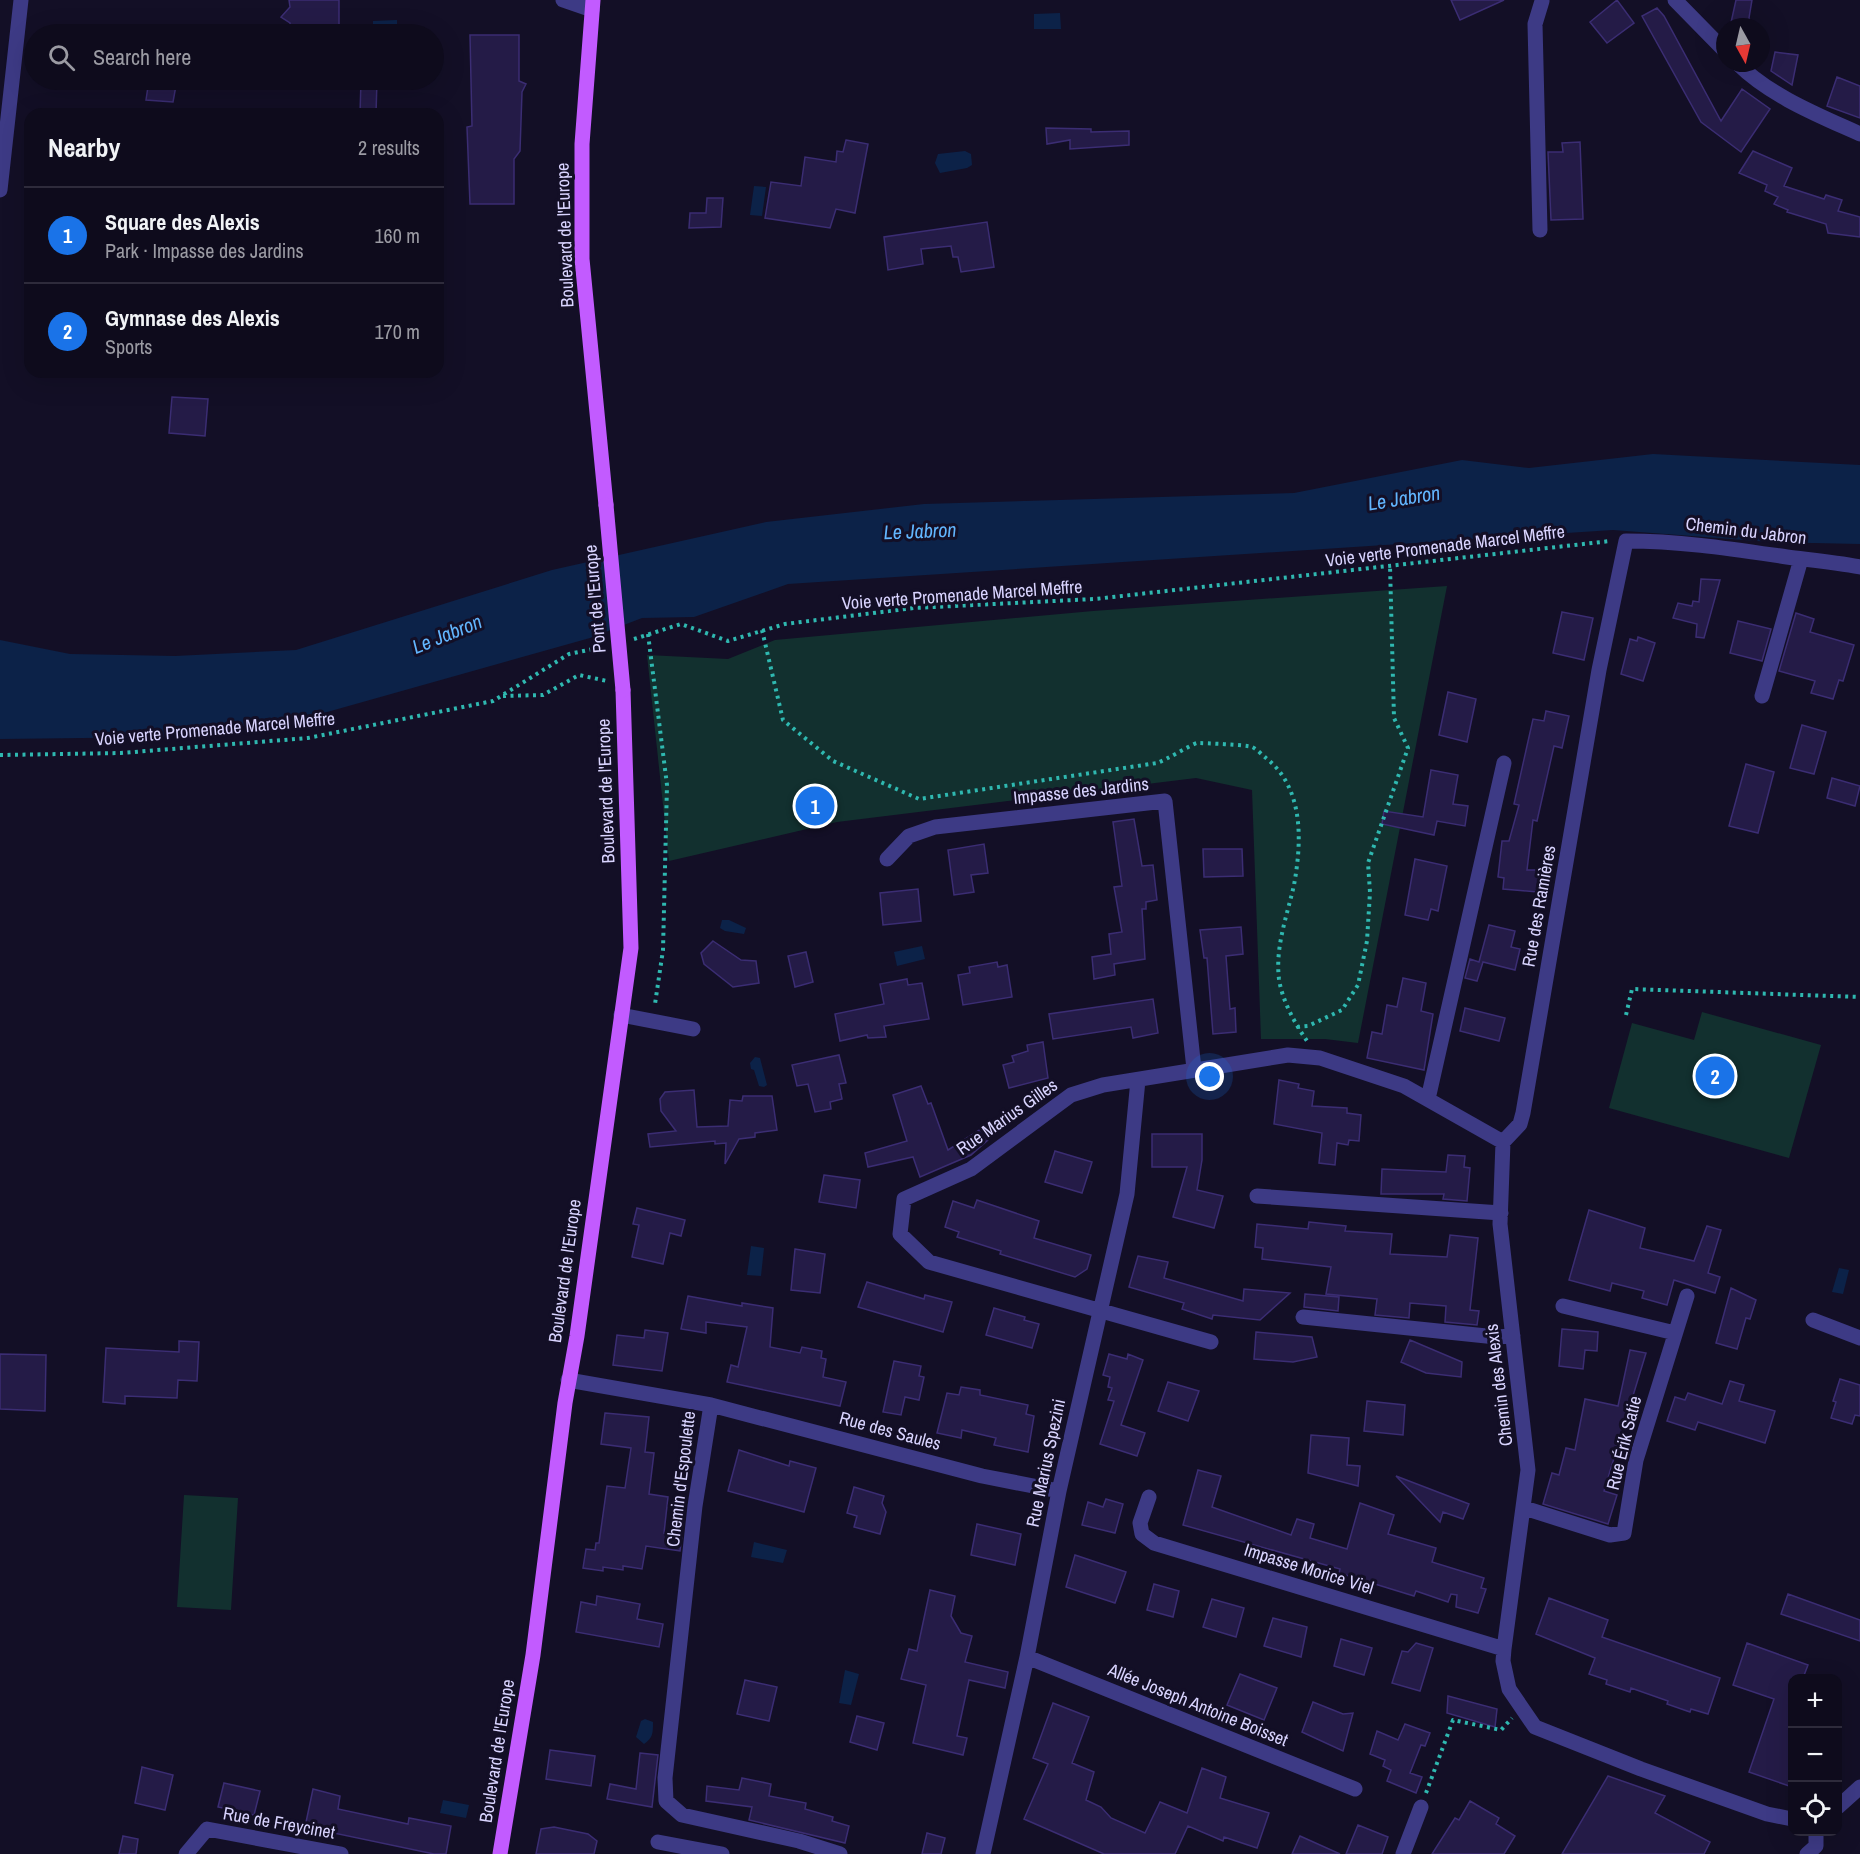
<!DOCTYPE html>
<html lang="en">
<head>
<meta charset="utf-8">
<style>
	:root { --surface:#0e0b1c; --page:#1c1929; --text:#f1f3f6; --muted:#9b9ba3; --line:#2e2b3b; --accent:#1a73e8 }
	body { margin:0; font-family:"Archivo Narrow",sans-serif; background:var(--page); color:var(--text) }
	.controls { position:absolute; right:18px; bottom:18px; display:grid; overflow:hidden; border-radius:12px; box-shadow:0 6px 24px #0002 }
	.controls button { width:54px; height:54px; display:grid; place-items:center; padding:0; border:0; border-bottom:2px solid var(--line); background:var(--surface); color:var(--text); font:30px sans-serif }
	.compass { position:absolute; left:1716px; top:18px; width:54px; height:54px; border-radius:50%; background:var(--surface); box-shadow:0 6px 24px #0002; rotate:172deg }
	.you { position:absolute; left:1210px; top:1077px; width:21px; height:21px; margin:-15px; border:4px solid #fff; border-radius:50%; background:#1a73e8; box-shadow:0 0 0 9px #1a73e833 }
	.badge { display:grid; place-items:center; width:39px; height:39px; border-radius:50%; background:var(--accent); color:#fff; font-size:20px; font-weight:700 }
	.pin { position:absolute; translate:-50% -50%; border:3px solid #fff; box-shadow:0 2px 6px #0006 }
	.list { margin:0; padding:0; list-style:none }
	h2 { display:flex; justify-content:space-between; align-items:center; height:78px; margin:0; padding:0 24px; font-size:26px }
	h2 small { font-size:20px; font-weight:400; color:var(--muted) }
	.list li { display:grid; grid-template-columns:39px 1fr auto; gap:18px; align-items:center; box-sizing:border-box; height:96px; padding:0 24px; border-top:2px solid var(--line) }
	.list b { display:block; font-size:22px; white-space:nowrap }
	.list p { margin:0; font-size:20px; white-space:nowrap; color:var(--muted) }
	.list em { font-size:20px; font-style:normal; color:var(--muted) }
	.icon { flex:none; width:33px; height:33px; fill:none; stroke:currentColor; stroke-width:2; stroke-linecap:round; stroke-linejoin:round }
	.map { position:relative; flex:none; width:1860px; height:1854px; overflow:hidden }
	.search { position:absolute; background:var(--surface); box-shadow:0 6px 24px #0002; left:24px; top:24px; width:420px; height:66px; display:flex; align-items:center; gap:15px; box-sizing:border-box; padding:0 21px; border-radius:33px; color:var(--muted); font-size:22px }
	.panel { position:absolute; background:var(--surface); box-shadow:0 6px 24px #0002; left:24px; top:108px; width:420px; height:270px; border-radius:18px }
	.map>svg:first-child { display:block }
</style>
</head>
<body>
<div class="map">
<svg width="1860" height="1854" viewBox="0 0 1860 1854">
	<rect width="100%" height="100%" fill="#130f26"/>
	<path fill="#12302f" d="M1447,586L1358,1043L1325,1039H1261L1252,790L1196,778L837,822L669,861L647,655L728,659L775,640L1093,611Z
		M1702,1012L1821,1045L1789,1158L1609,1108L1632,1023L1694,1040Z
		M184,1495L238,1498L231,1610L177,1607Z"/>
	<path fill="#0c2248" d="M1060,13L1061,29H1034V14Z
		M397,20V34H373V21Z
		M965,151L971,154L972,165L967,168L940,173L935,163L938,154Z
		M754,186L766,187L762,216L750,215Z
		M1653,454L1860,465V544L1770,542L1613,530L788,584L694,617L642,618L590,638L313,716L167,737L0,739V640L70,654L175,656L296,650L552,570L766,522L924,504L1294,493L1462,460L1529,468Z
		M722,920H729L746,928L744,934L725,931L720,928Z
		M922,946L925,959L897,966L894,952Z
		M755,1057L760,1058L767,1085L764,1087L759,1086L754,1070L751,1069L750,1063Z
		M751,1246L764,1248L761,1276L747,1275Z
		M1839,1268L1849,1270L1843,1294L1832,1292Z
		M754,1542L787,1550L783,1563L751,1557Z
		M845,1670L859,1674L851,1705L839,1703Z
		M645,1719L653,1722C653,1733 653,1738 644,1744L636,1737L641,1721Z
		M443,1800L469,1805L466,1818L440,1813Z"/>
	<path fill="#241b47" stroke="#3b2d73" stroke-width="1.5" d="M289,0H339V33L291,34L290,23L281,17L290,7Z
		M1451,0H1504L1460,20Z
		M1617,0L1634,23L1607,43L1590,22Z
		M1736,0H1752L1749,18L1754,27H1730Z
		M1657,8L1664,16L1721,121L1742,89L1770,109L1741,152L1701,122L1642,16Z
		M470,35H519V81L526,84L522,92L520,151L514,159V204H470L467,127L472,126Z
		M1775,52L1798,55L1792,85L1771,71Z
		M1837,77L1860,86V118L1827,106Z
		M149,80H177L173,102L146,100Z
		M361,80H377L376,114H360Z
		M1046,128L1091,129V132L1129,131V145L1070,149V140L1047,144Z
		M846,140L868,144L855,213L836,209L830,228L765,218L771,182L801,186L805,157L836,162L837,151L843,152Z
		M1580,142L1583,219L1551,220L1548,152H1563L1562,143Z
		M1753,151L1792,168L1784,186L1824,199L1826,195L1842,200L1838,211L1860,217V237L1828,233L1826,224L1787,212L1788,210L1774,204L1778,197L1765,191L1767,185L1739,173Z
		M707,198H723L721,227L689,228L690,213H706Z
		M987,222L994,267L961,272L958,257H953L951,246L921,249L923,264L888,270L884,237Z
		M172,397L208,399L205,436L169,433Z
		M1701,579L1720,580L1704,638L1696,637L1697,624L1673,618L1678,603L1692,606L1693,601L1699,602Z
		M1562,612L1593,618L1584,660L1553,653Z
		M1796,613L1814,619L1810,632L1854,645L1843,681L1839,680L1833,699L1811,693L1815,681L1779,671Z
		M1738,621L1771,629L1762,661L1730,653Z
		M1638,637L1655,643L1643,681L1621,674L1630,639L1637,641Z
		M1448,692L1476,699L1467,742L1439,735Z
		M1546,711L1569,716L1562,748L1554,746L1537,821L1533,820L1527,870H1539L1537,892L1503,889L1504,878L1498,877L1502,841H1509L1519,805L1514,804L1533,719L1544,721Z
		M1802,725L1826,732L1814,774L1790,768Z
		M1746,764L1774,772L1758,833L1729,826Z
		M1431,770L1458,775L1453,804L1468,806L1465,826L1437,821L1434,835L1382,824L1384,811L1423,817Z
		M1832,778L1860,786L1855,806L1827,798Z
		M1134,819L1142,866L1153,865L1157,900L1146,902V909H1142L1145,959L1114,964L1115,975L1094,979L1092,957L1111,954L1109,934L1122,932L1114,887L1122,886L1113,822Z
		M984,844L988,873L971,875L974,892L954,895L948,850Z
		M1203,849H1242L1243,876L1204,877Z
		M1415,859L1447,866L1438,911L1431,909L1428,920L1405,915Z
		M918,889L921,921L883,925L880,893Z
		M1489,925L1515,931L1511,947L1520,949L1515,970L1483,962L1477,981L1465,978L1470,959L1479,962Z
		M1241,927L1243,954L1226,956L1230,1009L1235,1008L1236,1032L1213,1034L1207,958H1204L1200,930Z
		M713,941L741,960L756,961L759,983L733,987L704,964L701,953Z
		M806,952L813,982L795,987L788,956Z
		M997,962L998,967L1007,965L1012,997L963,1005L958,975L970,973L969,967Z
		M1403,978L1426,983L1421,1011L1433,1014L1424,1070L1367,1058L1372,1032L1382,1034L1387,1005L1397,1007Z
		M907,979L908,985L922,983L929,1019L884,1026L886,1037L868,1038L867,1035L840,1041L835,1014L884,1004L880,984Z
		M1153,999L1158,1033L1133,1038L1131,1027L1053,1039L1049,1014Z
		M1465,1008L1505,1018L1499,1041L1460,1031Z
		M1043,1042L1048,1078L1009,1088L1003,1065L1014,1062L1012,1056L1028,1051L1027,1045Z
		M839,1055L846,1083L839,1084L842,1099L830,1102L831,1109L815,1112L808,1084L797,1086L792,1065Z
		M1279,1080L1299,1084L1298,1088L1314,1091L1312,1106L1347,1108V1113L1361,1115L1359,1141L1349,1140L1348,1145L1337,1143L1335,1165L1319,1163L1322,1133L1274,1124Z
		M921,1086L928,1104L931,1103L948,1150L1000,1117L1006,1124L971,1155L920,1177L913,1157L868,1167L865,1153L907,1141L893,1095Z
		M694,1090L697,1127L728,1126L730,1100L742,1101L743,1096H772L777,1130L755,1133V1137L739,1139L725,1164L726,1143L715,1144V1141L650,1147L648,1134L676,1131L661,1111L660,1099L665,1092Z
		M1152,1134H1202V1160L1197,1190L1223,1196L1214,1228L1173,1217L1187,1167H1152Z
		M1055,1151L1092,1162L1082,1193L1045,1182Z
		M1448,1155L1465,1156L1464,1167L1470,1168L1467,1201L1443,1199L1444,1194H1381L1382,1169L1446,1172Z
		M824,1175L860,1180L856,1208L819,1202Z
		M977,1200L1039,1221L1034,1238L1091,1255L1087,1269L1075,1277L1000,1254L1001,1251L957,1237L959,1232L945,1227L953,1201L974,1208Z
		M637,1208L685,1220L681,1236L670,1233L663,1264L632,1257L639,1225L633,1224Z
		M1589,1210L1645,1228L1640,1248L1694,1261L1707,1226L1721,1230L1708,1273L1720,1277L1715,1293L1674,1280L1667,1305L1642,1298L1644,1291L1612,1283L1610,1291L1569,1280Z
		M1309,1222L1346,1226L1345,1231L1392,1234L1390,1254L1447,1257L1450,1235L1478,1238L1470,1310L1479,1311L1477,1325L1445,1322L1446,1306L1410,1303L1409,1318L1375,1315L1377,1299L1326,1294L1331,1267L1262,1259L1263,1248L1255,1247L1257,1224L1308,1229Z
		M795,1249L825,1254L820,1293L791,1290Z
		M1138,1256L1168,1262L1164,1278L1243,1301L1244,1289L1290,1293L1260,1320L1213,1315L1212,1319L1182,1309L1184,1303L1129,1287Z
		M867,1282L924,1299L925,1295L952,1302L943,1332L858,1307Z
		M1731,1288L1756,1300L1750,1319L1746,1318L1737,1349L1716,1343Z
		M1305,1294L1339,1297L1338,1311L1304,1307Z
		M688,1296L742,1306V1303L773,1308L770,1347L800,1353L802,1347L822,1351L821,1358L826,1359L823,1377L846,1382L840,1406L727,1382L731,1365L738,1367L747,1327L706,1322V1333L681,1329Z
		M994,1308L1025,1317L1024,1320L1039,1324L1032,1348L986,1335Z
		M1562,1329L1598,1332L1597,1351L1585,1350L1583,1369L1559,1366Z
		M645,1330L668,1333L662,1371L613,1365L617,1335L644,1338Z
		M1256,1332L1312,1337L1317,1357L1293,1362L1254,1359Z
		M1410,1340L1462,1362L1461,1377L1426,1373L1401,1362Z
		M179,1341L199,1342L197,1381L178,1380L177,1398L125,1396V1404L103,1402L106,1348L179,1352Z
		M1630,1350L1646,1353L1604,1491L1617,1495L1608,1524L1543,1504L1552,1473L1559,1475L1566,1448L1575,1450L1585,1399L1618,1406Z
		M0,1354L46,1355L45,1411L0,1409Z
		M1109,1354L1127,1359L1128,1354L1143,1360L1121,1425L1145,1433L1137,1456L1100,1444L1114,1401L1108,1400L1112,1388L1108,1387L1110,1377L1103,1375Z
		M894,1361L921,1366L919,1376L924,1377L919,1400L905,1397L901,1415L883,1412Z
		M1840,1379L1860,1385V1416L1855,1415L1852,1424L1831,1418L1836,1402L1833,1401Z
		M1730,1381L1744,1385L1739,1401L1775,1411L1765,1443L1698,1422L1695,1430L1667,1421L1675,1397L1685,1400L1688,1393L1722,1404Z
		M1168,1382L1199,1391L1188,1421L1158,1411Z
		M961,1387L980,1390V1395L1028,1405L1026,1414L1034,1416L1028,1452L994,1445L996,1438L962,1430L961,1438L937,1433L947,1393L959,1395Z
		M1367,1401L1405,1405L1403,1435L1364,1431Z
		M605,1413L649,1417L645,1452L654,1453L649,1494L668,1497L664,1533L682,1535L680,1551L646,1546L642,1569L623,1566V1570L603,1567V1571L583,1568L586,1549L595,1550L596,1543H599L607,1486L625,1488L631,1448L601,1444Z
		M1311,1435L1349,1438L1347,1465L1360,1466L1358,1486L1308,1473Z
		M739,1450L789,1466L790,1461L816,1468L804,1512L728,1491Z
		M1198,1470L1221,1476L1212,1507L1291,1535L1297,1519L1314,1524L1310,1538L1347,1549L1360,1503L1394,1515L1388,1534L1436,1548L1432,1562L1484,1578L1481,1588L1486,1589L1478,1613L1456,1607L1457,1595L1451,1594L1448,1602L1416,1591L1414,1596L1339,1573L1340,1569L1183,1525Z
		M1396,1476L1469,1504L1463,1519L1443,1512L1440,1522Z
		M854,1487L884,1496L882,1503L886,1512L880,1534L854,1527L857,1516L847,1513Z
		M1106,1499L1123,1504L1115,1533L1082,1525L1088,1502L1103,1507Z
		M977,1524L1021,1534L1015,1565L971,1555Z
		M1075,1555L1126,1572L1115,1603L1066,1587Z
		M1154,1584L1179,1591L1173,1617L1147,1610Z
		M930,1590L955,1596L951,1616L961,1633L972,1636L965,1662L1008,1672L1005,1688L969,1680L957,1736L967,1738L963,1755L913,1743L926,1685L901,1679L909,1649L917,1651Z
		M1788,1594L1860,1620V1641L1781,1614Z
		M597,1596L640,1604L637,1619L663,1624L659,1647L576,1632L581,1602L596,1605Z
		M1549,1598L1608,1620L1602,1637L1720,1678L1708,1714L1691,1709L1690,1712L1667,1704L1668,1701L1631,1688L1630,1692L1606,1684L1607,1680L1589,1674L1595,1658L1536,1634Z
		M1212,1599L1244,1608L1236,1637L1203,1627Z
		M1273,1618L1307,1627L1301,1657L1264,1646Z
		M1341,1639L1372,1648L1364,1675L1334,1666Z
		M1416,1643L1433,1648L1420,1691L1392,1683L1402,1651L1408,1652Z
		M1747,1643L1808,1665L1803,1678H1792V1787L1749,1772L1774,1699L1733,1685Z
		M1240,1674L1277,1688L1264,1720L1227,1705Z
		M745,1680L777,1687L769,1721L737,1714Z
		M1448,1696L1497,1709L1495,1727L1447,1713Z
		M1313,1702L1343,1714L1353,1713L1343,1751L1302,1732Z
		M1053,1703L1089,1717L1072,1763L1094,1772L1086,1800L1101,1807L1111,1818L1145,1833L1160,1802L1187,1813L1202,1768L1226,1777L1220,1798L1269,1813L1257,1848L1224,1837L1223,1841L1188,1826L1175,1854H1104L1024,1819L1048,1764L1033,1758Z
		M857,1716L884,1723L877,1750L850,1742Z
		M1405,1724L1430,1733L1425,1746L1421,1745L1410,1773L1422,1777L1416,1793L1387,1781L1391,1770L1383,1766L1385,1760L1370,1754L1377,1731L1398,1740Z
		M550,1750L595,1756L591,1786L546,1779Z
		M640,1753L658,1755L652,1807L607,1799L610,1784L636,1789Z
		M142,1767L173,1775L165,1810L135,1803Z
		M1608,1776L1665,1796L1655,1813L1710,1842L1704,1854H1562Z
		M742,1778L771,1784L769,1796L806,1803L805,1809L833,1817L832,1821L849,1826L845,1843L749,1820L752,1807L706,1801L707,1786L739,1790Z
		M224,1783L260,1791L254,1815L218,1807Z
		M313,1789L340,1796L338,1809L408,1824L409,1818L451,1826L446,1854H434L305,1827Z
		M1470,1801L1499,1818L1496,1824L1515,1836L1504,1854H1432L1455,1818L1459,1820Z
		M1358,1825L1388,1837L1382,1854H1346Z
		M554,1827L588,1834L597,1841L594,1854H536L541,1829Z
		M927,1833L945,1838L941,1854H922Z
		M123,1836L138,1839L136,1854H119Z
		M1300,1836L1340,1854H1292Z"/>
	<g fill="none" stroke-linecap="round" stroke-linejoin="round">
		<path stroke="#2fb8b0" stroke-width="4" stroke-dasharray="3 4.5" stroke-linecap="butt" d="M762,630L783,720L833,761L919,799L1157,763C1166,760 1194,743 1197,743C1203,743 1249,745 1252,747C1257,749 1262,755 1266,758C1304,788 1302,841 1294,885C1287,916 1275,947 1279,979C1282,1000 1295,1024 1307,1041
			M648,634L667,785L663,950L655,1004
			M634,639L681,624L728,641L785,624L914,608L1095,599L1610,541
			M503,696L543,695L579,675L607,681
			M0,755L121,753L308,738L493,701L569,654L603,647
			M1626,1015L1632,989L1860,997
			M1297,1027L1308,1026L1342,1010L1358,985L1367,941L1370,892L1368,863L1408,748L1394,718L1390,566
			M1426,1793L1453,1720L1501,1730L1512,1718"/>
		<path stroke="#3d3a85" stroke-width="15" d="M563,0L592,10
			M1675,0L1725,51
			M1737,63C1770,96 1818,115 1860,134
			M0,190L21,0
			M1540,230L1535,24L1542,1
			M1762,696L1801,559
			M887,859L909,836L935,827L1165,801L1194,1069
			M621,1015L693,1029
			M1428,1099L1504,763
			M1503,1142L1520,1124L1523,1113L1599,670L1626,541C1682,541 1732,549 1787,557C1811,560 1835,562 1860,567
			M1257,1196L1501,1213
			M1563,1306L1675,1333
			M1303,1317L1496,1337L1513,1336
			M1813,1320L1860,1338
			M1211,1342L929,1262L900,1234L904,1199L971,1169L1071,1095L1103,1085L1288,1055L1320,1058L1404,1086L1503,1142L1500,1224L1528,1470L1504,1649L1503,1661L1509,1689L1535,1727L1641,1769L1767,1814L1792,1819
			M568,1380L711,1405L695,1506L665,1778L666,1801L682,1815L799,1841L840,1854
			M711,1405L982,1476L1059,1491
			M1149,1497L1140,1523L1142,1534L1154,1543L1504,1649
			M1524,1508L1610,1535L1624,1533L1636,1460L1687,1296
			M1027,1657L1355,1789
			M1838,1807L1860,1787
			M658,1842L722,1854
			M186,1854L207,1829L341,1854
			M983,1854L1027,1657L1059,1491L1127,1194L1138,1080
			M1403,1854L1421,1807
			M1807,1854L1816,1846V1832"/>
		<path stroke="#c25bff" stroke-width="15" d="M593,0L582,144V259L606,505
			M500,1854L533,1655L565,1403L577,1336L631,948L623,690"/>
		<path stroke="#c25bff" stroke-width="15" d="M606,505L623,690"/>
	</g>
	<g text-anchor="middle" stroke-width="6" stroke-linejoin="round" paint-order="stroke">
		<g font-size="18" fill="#d9d4ff" stroke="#130f26">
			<text transform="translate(565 235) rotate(-92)" y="6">Boulevard de l'Europe</text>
			<text transform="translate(1746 531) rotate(7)" y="6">Chemin du Jabron</text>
			<text transform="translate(1445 546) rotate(-7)" y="6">Voie verte Promenade Marcel Meffre</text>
			<text transform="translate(962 595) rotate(-4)" y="6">Voie verte Promenade Marcel Meffre</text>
			<text transform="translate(595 599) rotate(-95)" y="6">Pont de l'Europe</text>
			<text transform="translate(215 729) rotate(-5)" y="6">Voie verte Promenade Marcel Meffre</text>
			<text transform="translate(606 791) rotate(-92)" y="6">Boulevard de l'Europe</text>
			<text transform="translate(1081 791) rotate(-6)" y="6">Impasse des Jardins</text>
			<text transform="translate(1539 906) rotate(-80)" y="6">Rue des Ramières</text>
			<text transform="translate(1007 1117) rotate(-35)" y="6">Rue Marius Gilles</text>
			<text transform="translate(565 1271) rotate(-82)" y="6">Boulevard de l'Europe</text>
			<text transform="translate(1499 1385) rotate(-97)" y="6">Chemin des Alexis</text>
			<text transform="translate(890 1431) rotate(15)" y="6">Rue des Saules</text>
			<text transform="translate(1624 1443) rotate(-76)" y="6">Rue Érik Satie</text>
			<text transform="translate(1046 1463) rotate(-78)" y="6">Rue Marius Spezini</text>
			<text transform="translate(681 1479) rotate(-83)" y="6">Chemin d'Espoulette</text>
			<text transform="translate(1309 1569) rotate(17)" y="6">Impasse Morice Viel</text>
			<text transform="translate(1198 1705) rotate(22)" y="6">Allée Joseph Antoine Boisset</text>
			<text transform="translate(497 1751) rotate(-81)" y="6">Boulevard de l'Europe</text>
			<text transform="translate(279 1823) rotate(10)" y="6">Rue de Freycinet</text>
		</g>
		<g font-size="20" font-style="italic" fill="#62b6ff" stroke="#130f26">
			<text transform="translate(1404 498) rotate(-9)" y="7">Le Jabron</text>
			<text transform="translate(920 531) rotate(-2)" y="7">Le Jabron</text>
			<text transform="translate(447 634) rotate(-22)" y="7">Le Jabron</text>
		</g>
	</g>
</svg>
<div class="controls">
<button>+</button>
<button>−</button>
<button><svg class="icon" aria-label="locate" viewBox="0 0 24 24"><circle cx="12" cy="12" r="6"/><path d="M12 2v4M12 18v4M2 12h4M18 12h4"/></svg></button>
</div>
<svg class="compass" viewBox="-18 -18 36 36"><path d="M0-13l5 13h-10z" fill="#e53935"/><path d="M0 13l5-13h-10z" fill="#9b9ba3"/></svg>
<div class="you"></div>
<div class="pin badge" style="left:815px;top:806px">1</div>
<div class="pin badge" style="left:1715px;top:1076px">2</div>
<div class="search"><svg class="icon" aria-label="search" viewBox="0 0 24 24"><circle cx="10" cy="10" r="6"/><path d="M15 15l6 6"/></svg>Search here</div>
<section class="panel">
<h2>Nearby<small>2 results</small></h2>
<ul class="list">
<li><span class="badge">1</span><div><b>Square des Alexis</b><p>Park · Impasse des Jardins</p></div><em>160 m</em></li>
<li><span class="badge">2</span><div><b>Gymnase des Alexis</b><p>Sports</p></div><em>170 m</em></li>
</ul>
</section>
</div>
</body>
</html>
